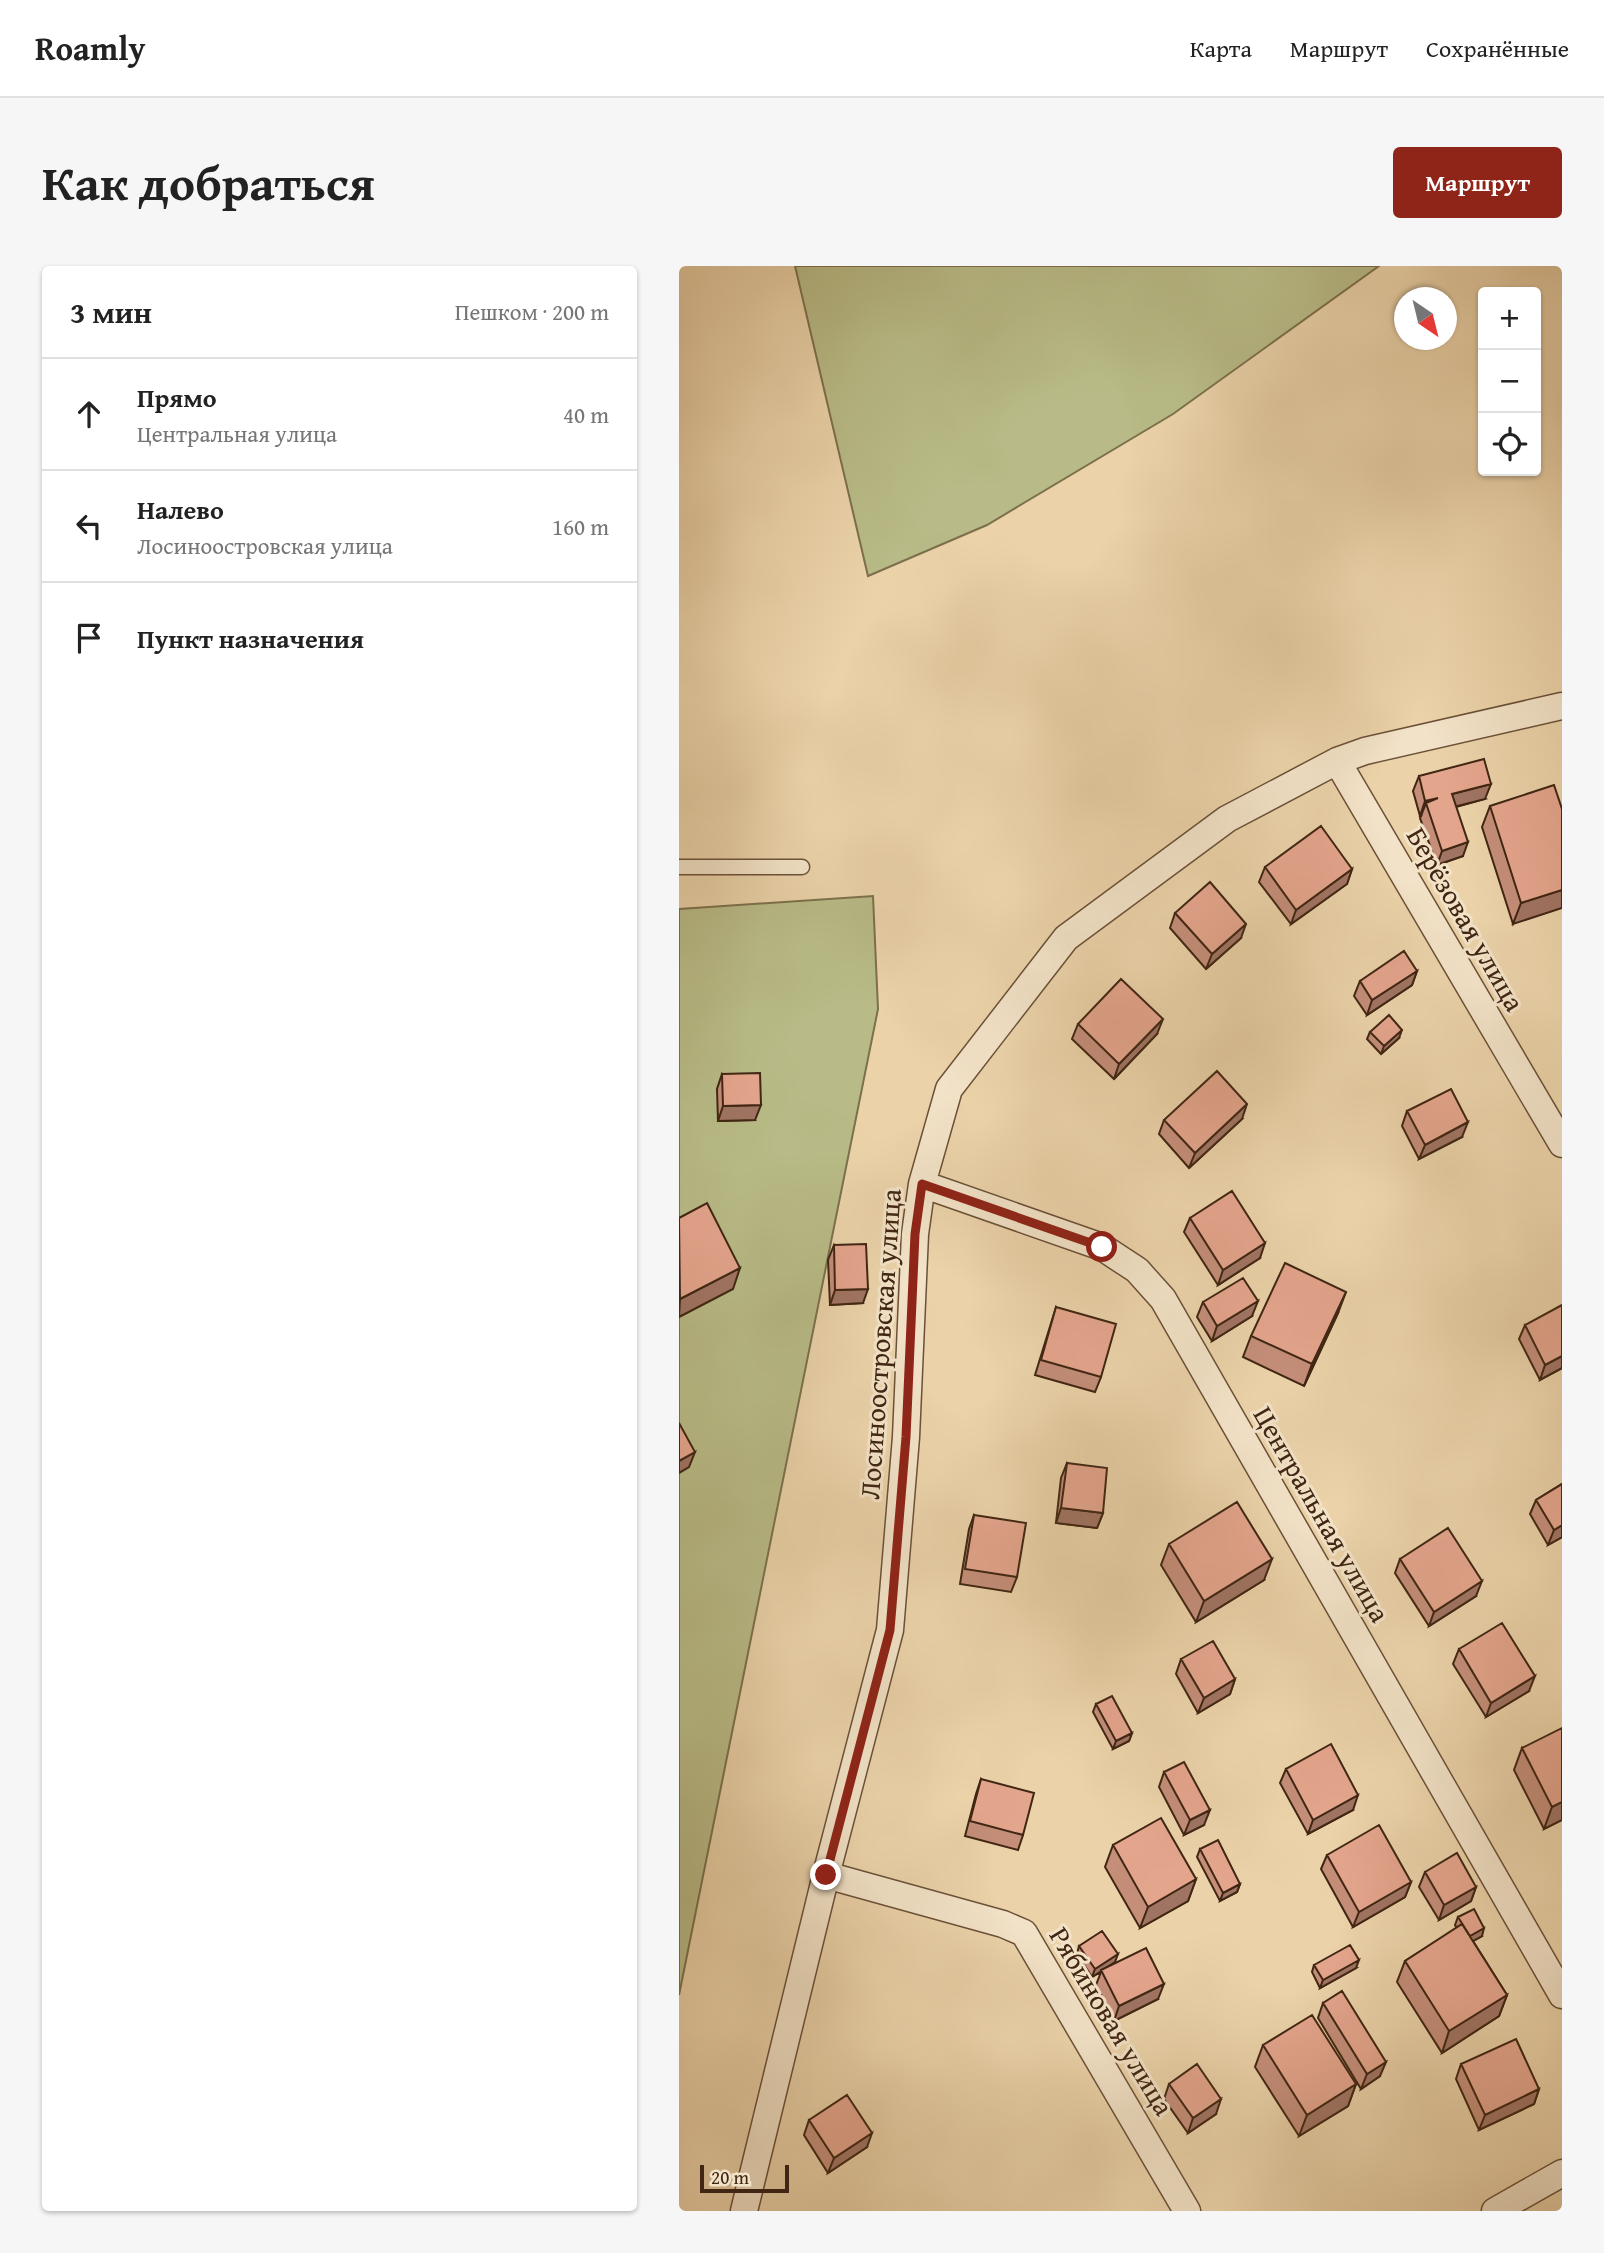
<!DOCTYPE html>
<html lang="ru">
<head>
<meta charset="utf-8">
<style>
	:root { --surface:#fff; --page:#f6f6f6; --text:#222; --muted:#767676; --line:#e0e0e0; --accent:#8f2418 }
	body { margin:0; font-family:"Gentium Book Plus",serif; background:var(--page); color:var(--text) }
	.controls { position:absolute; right:21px; top:21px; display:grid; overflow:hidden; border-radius:7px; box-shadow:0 2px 5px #0004 }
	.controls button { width:63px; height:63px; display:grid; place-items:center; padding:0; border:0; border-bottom:2px solid var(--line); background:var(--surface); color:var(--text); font:35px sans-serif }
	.compass { position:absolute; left:715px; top:21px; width:63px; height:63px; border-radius:50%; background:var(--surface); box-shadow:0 2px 5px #0004; rotate:145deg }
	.scale { position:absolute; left:21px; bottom:18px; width:89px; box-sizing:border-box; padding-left:7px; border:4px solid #402613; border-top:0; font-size:19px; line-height:24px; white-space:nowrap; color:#402613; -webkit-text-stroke:5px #f2e2c7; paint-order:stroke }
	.stop { position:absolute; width:21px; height:21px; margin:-16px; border:5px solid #8f2418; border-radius:50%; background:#fff }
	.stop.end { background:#8f2418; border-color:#fff; box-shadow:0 2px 7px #0008 }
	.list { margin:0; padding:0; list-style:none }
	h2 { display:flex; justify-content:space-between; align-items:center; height:91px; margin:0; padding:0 28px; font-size:30px }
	h2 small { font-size:23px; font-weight:400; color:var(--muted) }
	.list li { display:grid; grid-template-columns:46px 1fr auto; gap:21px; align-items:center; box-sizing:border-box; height:112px; padding:0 28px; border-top:2px solid var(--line) }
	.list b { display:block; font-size:26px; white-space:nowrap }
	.list p { margin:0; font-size:23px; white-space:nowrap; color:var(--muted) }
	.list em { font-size:23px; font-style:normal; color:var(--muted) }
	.icon { flex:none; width:38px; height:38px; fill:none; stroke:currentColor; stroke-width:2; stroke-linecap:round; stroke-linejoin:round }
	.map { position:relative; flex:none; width:883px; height:1945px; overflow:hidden; border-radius:7px }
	header { display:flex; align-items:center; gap:42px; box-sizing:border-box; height:98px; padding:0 35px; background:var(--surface); border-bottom:2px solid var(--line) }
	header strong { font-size:33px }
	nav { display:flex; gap:38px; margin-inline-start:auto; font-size:24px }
	.intro { display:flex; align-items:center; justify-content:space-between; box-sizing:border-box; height:168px; padding:0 42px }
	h1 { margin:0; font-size:49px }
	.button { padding:18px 32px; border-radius:7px; background:var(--accent); color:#fff; font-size:24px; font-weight:700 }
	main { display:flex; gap:42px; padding:0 42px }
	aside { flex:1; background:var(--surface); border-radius:7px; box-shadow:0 2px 5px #0004 }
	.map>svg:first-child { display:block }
</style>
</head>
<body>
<header>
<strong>Roamly</strong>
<nav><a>Карта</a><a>Маршрут</a><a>Сохранённые</a></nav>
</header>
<div class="intro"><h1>Как добраться</h1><a class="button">Маршрут</a></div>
<main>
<aside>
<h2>3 мин<small>Пешком · 200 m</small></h2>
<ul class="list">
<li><svg class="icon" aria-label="ahead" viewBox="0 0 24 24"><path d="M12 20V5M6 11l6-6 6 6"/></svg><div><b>Прямо</b><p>Центральная улица</p></div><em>40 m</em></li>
<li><svg class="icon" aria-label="left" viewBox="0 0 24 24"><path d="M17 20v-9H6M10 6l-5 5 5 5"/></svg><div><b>Налево</b><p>Лосиноостровская улица</p></div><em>160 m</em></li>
<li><svg class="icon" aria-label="arrive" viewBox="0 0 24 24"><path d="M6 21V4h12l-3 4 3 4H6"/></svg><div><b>Пункт назначения</b></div></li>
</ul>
</aside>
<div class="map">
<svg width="883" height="1945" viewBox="0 0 883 1945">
	<rect width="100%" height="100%" fill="#ebd2a9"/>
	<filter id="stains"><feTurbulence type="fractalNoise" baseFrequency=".00286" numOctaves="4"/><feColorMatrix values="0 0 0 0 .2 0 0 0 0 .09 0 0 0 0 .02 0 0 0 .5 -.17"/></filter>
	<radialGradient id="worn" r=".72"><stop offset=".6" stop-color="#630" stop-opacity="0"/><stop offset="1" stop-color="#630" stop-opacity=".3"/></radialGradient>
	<path fill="#b8bb87" stroke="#7c704d" stroke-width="2" d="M116,0H700L494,148L308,259L189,310Z
		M194,630L199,743L0,1729V643Z"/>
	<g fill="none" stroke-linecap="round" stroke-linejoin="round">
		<g stroke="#6b5138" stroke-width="17">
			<path id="service" d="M0,601H123"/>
		</g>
		<g stroke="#6b5138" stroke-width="29">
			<path id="minor" d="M658,495L883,878
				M243,918L423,981L458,1004L484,1033L883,1729
				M147,1609L324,1658L345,1667L508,1945
				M65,1945L147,1609L211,1364L227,1171L236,968L243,918L270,823L387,672L548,553L658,495L686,485L883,440
				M816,1945L883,1907"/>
		</g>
		<use href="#service" stroke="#f2e2c7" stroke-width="14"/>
		<use href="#minor" stroke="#f2e2c7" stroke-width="26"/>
	</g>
	<path fill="#c48e79" stroke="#402613" stroke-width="2" d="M740,510L806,533L777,541L784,590L758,599L741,552L742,550H741L734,525Z
		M811,540L883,543L834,658L803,561Z
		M586,601L673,603L668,618L612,658L580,616Z
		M496,647L562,672L527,703L491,662Z
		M738,705L733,719L688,749L675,730L681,715Z
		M399,758L478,768L435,813L393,773Z
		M691,766L720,772L702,788L688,773Z
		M43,808L76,854L39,855L38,823Z
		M728,845L783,871L740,893L723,860Z
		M563,853L510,902L480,868L485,854Z
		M511,952L581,992L539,1019L505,966Z
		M155,979L184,1037L151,1039L149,994Z
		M524,1036L573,1050L533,1075L518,1051Z
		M377,1041L422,1111L416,1126L356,1109Z
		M659,1047L625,1120L564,1091L572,1070Z
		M846,1059L883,1102L861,1114L840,1073Z
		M388,1197L424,1247L418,1262L377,1257L382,1212Z
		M883,1218V1271L869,1279L851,1248L857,1234Z
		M295,1249L338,1311L332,1326L281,1318L290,1263Z
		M490,1278L585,1314L517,1356L482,1299Z
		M721,1293L797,1330L750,1360L716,1307Z
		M780,1383L850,1425L807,1451L774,1398Z
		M502,1393L556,1413L551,1428L519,1447L497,1408Z
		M417,1438L453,1467L450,1475L434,1483L414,1446Z
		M843,1482L883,1554L865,1563L835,1504Z
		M607,1503L674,1544L629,1568L601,1517Z
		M485,1506L525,1559L505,1569L480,1521Z
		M302,1513L344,1569L339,1584L286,1570L297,1528Z
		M434,1579L517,1613L509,1635L461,1662L426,1601Z
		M521,1583L561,1618L558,1626L541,1635L518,1591Z
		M648,1589L732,1616L726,1631L674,1661L642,1603Z
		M746,1606L797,1621L792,1635L760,1654L740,1621Z
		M779,1651L803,1670L794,1675L828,1729L820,1750L763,1787L718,1716L726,1695L778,1662L776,1659Z
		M400,1680L436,1696L431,1700L479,1733L435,1755L417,1719L422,1706L413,1711L398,1688Z
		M635,1699L677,1702L641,1722L633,1706Z
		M644,1737L701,1810L682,1823L639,1752Z
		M584,1779L677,1818L669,1840L620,1870L576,1801Z
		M782,1798L860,1823L855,1838L800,1864L777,1813Z
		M490,1818L537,1848L509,1867L485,1833Z
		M130,1854L188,1881L149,1907L125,1869Z"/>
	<path fill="#a07463" stroke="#402613" stroke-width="2" d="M812,518L806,533L767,543L773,528Z
		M759,532L747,537L742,550H741L746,535Z
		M789,576L784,590L758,599L763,585Z
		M673,603L668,618L612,658L617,644Z
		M883,624V642L834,658L842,637Z
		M567,658L562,672L527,703L533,688Z
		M738,705L733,719L688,749L693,734Z
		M484,753L478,768L435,813L440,798Z
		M723,764L720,772L702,788L705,780Z
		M568,838L563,853L510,902L516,887Z
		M82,839L76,854L39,855L44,840Z
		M789,856L783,871L740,893L746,879Z
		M586,977L581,992L539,1019L544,1004Z
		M61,1002L54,1023L0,1051L1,1033Z
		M189,1023L184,1037L151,1039L156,1024Z
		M667,1026L659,1047L625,1120L633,1098Z
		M579,1035L573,1050L533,1075L538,1060Z
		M883,1090V1102L861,1114L866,1099Z
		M16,1186L10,1201L0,1207V1195Z
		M382,1242L424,1247L418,1262L377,1257Z
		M883,1259V1271L869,1279L875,1264Z
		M593,1293L585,1314L517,1356L525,1335Z
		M803,1315L797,1330L750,1360L755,1346Z
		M856,1410L850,1425L807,1451L812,1437Z
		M556,1413L551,1428L519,1447L525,1432Z
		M453,1467L450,1475L434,1483L437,1475Z
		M679,1529L674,1544L629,1568L634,1554Z
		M883,1536V1554L865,1563L873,1541Z
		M531,1544L525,1559L505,1569L511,1554Z
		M517,1613L509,1635L461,1662L469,1641Z
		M732,1616L726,1631L674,1661L680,1646Z
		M561,1618L558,1626L541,1635L544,1627Z
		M797,1621L792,1635L760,1654L765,1639Z
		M805,1662L803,1670L787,1679L789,1671Z
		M439,1688L436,1696L413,1711L416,1703Z
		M680,1694L677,1702L641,1722L644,1714Z
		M485,1718L479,1733L435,1755L440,1740Z
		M828,1729L820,1750L763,1787L770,1765Z
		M707,1796L701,1810L682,1823L688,1808Z
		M677,1818L669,1840L620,1870L628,1849Z
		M860,1823L855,1838L800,1864L806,1849Z
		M542,1833L537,1848L509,1867L514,1852Z
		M193,1867L188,1881L149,1907L155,1892Z"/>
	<path fill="#e4a58d" stroke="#402613" stroke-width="2" d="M805,493L812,518L773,528L789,576L763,585L747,537L759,532L746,535L740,510Z
		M875,519L883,543V624L842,637L811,540Z
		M642,560L673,603L617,644L586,601Z
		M531,616L567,658L533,688L496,647Z
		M725,685L738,705L693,734L681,715Z
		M442,713L484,753L440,798L399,758Z
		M710,749L723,764L705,780L691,766Z
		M538,805L568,838L516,887L485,854Z
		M81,807L82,839L44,840L43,808Z
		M772,823L789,856L746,879L728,845Z
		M553,925L586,977L544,1004L511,952Z
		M28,937L61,1002L1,1033L0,952Z
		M187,978L189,1023L156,1024L155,979Z
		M606,997L667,1026L633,1098L572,1070Z
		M564,1012L579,1035L538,1060L524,1036Z
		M883,1039V1090L866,1099L846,1059Z
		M377,1041L437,1058L422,1111L362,1094Z
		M0,1157L16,1186L0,1195Z
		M388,1197L428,1202L424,1247L382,1242Z
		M883,1218V1259L875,1264L857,1234Z
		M558,1236L593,1293L525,1335L490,1278Z
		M295,1249L347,1257L338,1311L286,1303Z
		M769,1262L803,1315L755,1346L721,1293Z
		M823,1357L856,1410L812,1437L780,1383Z
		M534,1375L556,1413L525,1432L502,1393Z
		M433,1430L453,1467L437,1475L417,1438Z
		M883,1462V1536L873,1541L843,1482Z
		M652,1478L679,1529L634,1554L607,1503Z
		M505,1496L531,1544L511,1554L485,1506Z
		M302,1513L355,1527L344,1569L291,1555Z
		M482,1552L517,1613L469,1641L434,1579Z
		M700,1559L732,1616L680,1646L648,1589Z
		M539,1574L561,1618L544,1627L521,1583Z
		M778,1587L797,1621L765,1639L746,1606Z
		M795,1643L805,1662L791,1670L779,1651Z
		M783,1658L828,1729L770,1765L726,1695Z
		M423,1665L439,1688L416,1703L400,1680Z
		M671,1679L680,1694L644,1714L635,1699Z
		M467,1682L485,1718L440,1740L422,1704Z
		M663,1725L707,1796L688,1808L644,1737Z
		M633,1749L677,1818L628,1849L584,1779Z
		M837,1773L860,1823L806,1849L782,1798Z
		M518,1798L542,1833L514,1852L490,1818Z
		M168,1829L193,1867L155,1892L130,1854Z"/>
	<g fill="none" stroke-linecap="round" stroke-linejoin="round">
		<path stroke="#8f2418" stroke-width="9" d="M147,1609L211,1364L227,1171L236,968L243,918L423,981"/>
	</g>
	<g text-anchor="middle" stroke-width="6" stroke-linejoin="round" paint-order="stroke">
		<g font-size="28" fill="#402613" stroke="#f2e2c7">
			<text transform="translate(787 653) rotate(60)" y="10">Берёзовая улица</text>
			<text transform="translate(201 1078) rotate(-86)" y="10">Лосиноостровская улица</text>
			<text transform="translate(643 1248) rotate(60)" y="10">Центральная улица</text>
			<text transform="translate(433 1755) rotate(59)" y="10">Рябиновая улица</text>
		</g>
	</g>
	<rect width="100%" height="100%" filter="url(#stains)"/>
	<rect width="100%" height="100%" fill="url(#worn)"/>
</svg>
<div class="controls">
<button>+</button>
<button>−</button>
<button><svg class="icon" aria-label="locate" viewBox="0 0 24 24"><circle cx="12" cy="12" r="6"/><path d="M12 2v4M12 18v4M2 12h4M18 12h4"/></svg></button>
</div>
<svg class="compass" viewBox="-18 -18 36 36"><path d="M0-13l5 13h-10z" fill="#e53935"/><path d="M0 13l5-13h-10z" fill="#767676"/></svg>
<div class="scale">20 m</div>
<div class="stop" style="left:423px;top:981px"></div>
<div class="stop end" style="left:147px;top:1609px"></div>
</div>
</main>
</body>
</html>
